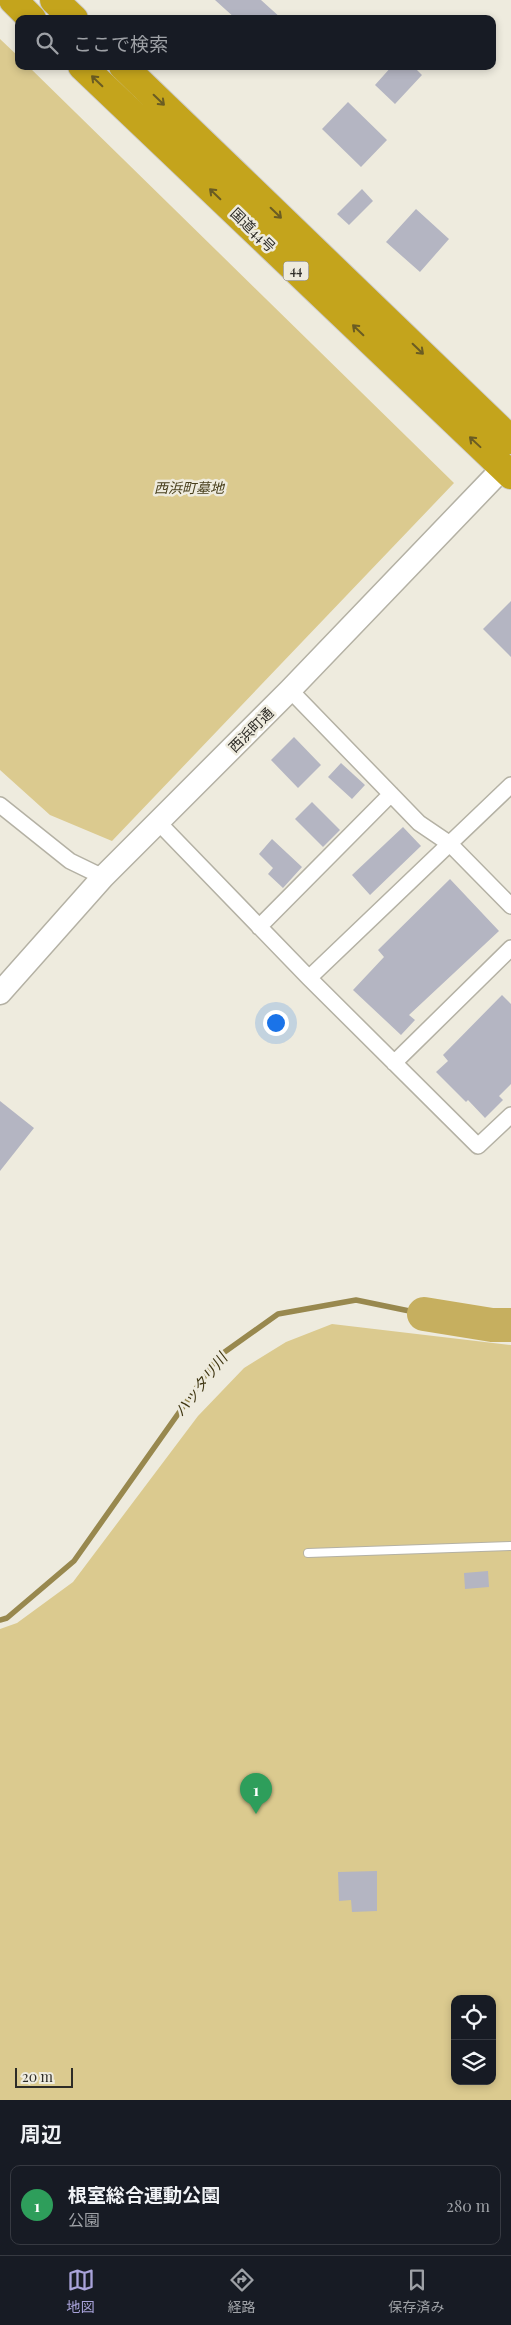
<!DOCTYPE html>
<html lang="ja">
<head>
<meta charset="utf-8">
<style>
	:root { --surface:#171b24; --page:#20242c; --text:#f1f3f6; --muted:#9ea1a6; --line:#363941; --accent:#a9a3da }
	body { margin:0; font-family:"Playfair Display","Noto Sans JP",serif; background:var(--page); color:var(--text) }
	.controls { position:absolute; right:15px; bottom:15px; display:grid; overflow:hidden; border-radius:10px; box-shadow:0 2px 8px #0003 }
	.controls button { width:45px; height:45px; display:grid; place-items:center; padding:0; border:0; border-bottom:1px solid var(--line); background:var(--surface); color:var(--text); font:25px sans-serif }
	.scale { position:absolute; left:15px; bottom:12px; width:58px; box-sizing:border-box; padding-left:5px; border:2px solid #2e2c27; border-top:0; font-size:14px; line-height:18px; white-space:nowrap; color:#2e2c27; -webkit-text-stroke:4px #eeebde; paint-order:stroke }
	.you { position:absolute; left:275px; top:1022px; width:18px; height:18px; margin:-12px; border:4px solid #fff; border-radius:50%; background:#1a73e8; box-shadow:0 0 0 8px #1a73e833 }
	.badge { display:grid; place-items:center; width:32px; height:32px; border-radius:50%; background:var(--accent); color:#fff; font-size:16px; font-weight:700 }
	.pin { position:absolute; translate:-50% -41px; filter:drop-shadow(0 1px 2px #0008) }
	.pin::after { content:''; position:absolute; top:26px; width:18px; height:15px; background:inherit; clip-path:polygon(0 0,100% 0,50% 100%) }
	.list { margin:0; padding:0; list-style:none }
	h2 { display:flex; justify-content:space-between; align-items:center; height:65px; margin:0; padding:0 20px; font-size:21px }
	h2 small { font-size:16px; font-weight:400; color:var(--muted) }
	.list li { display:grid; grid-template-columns:32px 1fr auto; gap:15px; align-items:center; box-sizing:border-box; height:80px; margin:0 10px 10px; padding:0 10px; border:1px solid var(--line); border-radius:10px }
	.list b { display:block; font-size:19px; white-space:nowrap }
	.list p { margin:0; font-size:16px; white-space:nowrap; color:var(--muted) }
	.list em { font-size:16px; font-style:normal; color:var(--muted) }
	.icon { flex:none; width:28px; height:28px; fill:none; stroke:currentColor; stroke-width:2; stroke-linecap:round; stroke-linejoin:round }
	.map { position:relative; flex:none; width:511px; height:2100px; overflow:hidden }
	.search { position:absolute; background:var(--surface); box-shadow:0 2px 8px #0003; left:15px; right:15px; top:15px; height:55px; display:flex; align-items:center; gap:12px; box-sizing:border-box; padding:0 18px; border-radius:10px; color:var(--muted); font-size:19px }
	.sheet { height:155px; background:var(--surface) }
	nav { display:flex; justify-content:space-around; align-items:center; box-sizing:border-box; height:70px; border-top:1px solid var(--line); background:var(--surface); font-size:14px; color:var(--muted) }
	nav a { display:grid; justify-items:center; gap:2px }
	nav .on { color:var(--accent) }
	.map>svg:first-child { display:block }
</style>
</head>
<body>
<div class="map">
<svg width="511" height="2100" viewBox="0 0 511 2100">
	<rect width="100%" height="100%" fill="#eeebde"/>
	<path fill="#dbca8f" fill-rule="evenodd" d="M0,39L19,57V66H28L454,483L112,841L50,815L0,770Z
		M332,1324L511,1345V2100H0V1629L17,1623L73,1582L198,1416L244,1368L286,1342ZM455,1999H492V2081H455Z"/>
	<path fill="#c6af5f" stroke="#98884e" d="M433,1310L485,1319H511V1330L488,1331L430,1319Z"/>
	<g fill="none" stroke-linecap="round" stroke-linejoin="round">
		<path stroke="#98884e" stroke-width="5.5" d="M0,1620L7,1618L74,1561L219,1356L278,1314L356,1300L424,1314"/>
		<path stroke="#c6af5f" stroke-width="34" d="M424,1314L492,1325H511"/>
	</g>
	<path fill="#b4b5c2" d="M215,0H261L282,19H236Z
		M392,66H413L422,75L395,104L375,85Z
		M348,102L387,140L361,167L322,129Z
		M362,189L373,201L349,225L337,214Z
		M416,209L449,239L420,272L386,242Z
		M511,601V657L483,629Z
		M294,737L321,765L298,788L271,760Z
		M341,763L365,785L352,799L328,777Z
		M312,802L340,830L323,847L295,819Z
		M403,827L421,846L370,895L352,875Z
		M272,839L302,867L283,888L268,874L273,868L259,854Z
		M450,879L499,931L409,1015L415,1020L401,1035L353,990L384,957L378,950Z
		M502,995L511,1004V1084L499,1096L503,1100L485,1118L468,1100L466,1102L436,1072L448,1061L443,1055Z
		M0,1101L34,1128L0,1171Z
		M488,1571L489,1587L465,1589L464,1573Z
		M377,1871V1911L352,1912L351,1900L339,1901L338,1872Z"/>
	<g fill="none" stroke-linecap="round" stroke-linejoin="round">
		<g stroke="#b4b1a4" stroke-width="10">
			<path id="lane" d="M308,1553L511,1546"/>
		</g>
		<g stroke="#b4b1a4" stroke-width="18">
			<path id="street" d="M290,690L419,823L450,844L511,906
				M0,805L70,861L103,877
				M159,823L309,978L478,1146L511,1115
				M259,927L391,794
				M309,978L511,785
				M394,1063L511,948"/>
		</g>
		<g stroke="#b4b1a4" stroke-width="25">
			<path id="secondary" d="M0,993L103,877L290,690L503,468"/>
		</g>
		<g stroke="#cdcccb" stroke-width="30">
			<path id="highway" d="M13,0L32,19
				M54,0L74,19
				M82,66L511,475
				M123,66L511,440"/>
		</g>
		<use href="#lane" stroke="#fff" stroke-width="8"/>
		<use href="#street" stroke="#fff" stroke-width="15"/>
		<use href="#secondary" stroke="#fff" stroke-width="22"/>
		<use href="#highway" stroke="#c4a41c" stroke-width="28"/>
	</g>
	<defs><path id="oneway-shaft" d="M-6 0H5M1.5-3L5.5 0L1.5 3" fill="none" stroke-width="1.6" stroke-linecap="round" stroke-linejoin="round" transform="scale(1.25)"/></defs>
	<g stroke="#6a5c23">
		<use href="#oneway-shaft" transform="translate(97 81) rotate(-136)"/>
		<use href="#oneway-shaft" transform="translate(159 100) rotate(44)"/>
		<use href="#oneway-shaft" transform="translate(215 194) rotate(-136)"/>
		<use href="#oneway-shaft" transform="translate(276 213) rotate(44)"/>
		<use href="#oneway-shaft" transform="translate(358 330) rotate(-136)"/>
		<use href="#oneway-shaft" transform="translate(418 349) rotate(44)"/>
		<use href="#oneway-shaft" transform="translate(475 442) rotate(-137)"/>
	</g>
	<g text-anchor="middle" stroke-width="5" stroke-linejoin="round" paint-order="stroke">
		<rect fill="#eeebde" stroke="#68655e" stroke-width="1" x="283.5" y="261.5" width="25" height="19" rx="4"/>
		<g font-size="12" font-weight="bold" fill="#2e2c27">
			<text x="296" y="275">44</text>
		</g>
		<g font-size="14" fill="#2e2c27" stroke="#eeebde">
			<text transform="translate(253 230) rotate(44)" y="5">国道44号</text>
			<text transform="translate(251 730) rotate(-45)" y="5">西浜町通</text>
		</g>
		<g font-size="14" font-style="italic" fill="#483f1c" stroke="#eeebde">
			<text x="189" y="493">西浜町墓地</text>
		</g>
		<g font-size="15" font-style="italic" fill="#3e3511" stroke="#eeebde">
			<text transform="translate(201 1385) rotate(-52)" y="5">ハッタリ川</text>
		</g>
	</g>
</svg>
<div class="controls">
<button><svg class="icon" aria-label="locate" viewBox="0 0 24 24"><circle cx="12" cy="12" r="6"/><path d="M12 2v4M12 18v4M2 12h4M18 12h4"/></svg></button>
<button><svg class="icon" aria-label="layers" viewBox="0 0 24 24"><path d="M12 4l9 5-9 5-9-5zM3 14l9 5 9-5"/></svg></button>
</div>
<div class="scale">20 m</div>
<div class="you"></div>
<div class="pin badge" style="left:256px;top:1814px;background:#2e9e5b">1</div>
<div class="search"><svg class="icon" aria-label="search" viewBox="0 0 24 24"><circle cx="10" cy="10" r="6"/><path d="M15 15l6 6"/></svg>ここで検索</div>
</div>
<section class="sheet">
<h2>周辺<small></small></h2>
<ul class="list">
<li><span class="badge" style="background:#2e9e5b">1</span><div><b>根室総合運動公園</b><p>公園</p></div><em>280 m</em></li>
</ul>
</section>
<nav>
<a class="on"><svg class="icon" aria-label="map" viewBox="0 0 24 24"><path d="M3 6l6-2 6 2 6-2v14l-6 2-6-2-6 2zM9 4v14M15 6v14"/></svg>地図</a>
<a><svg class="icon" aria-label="directions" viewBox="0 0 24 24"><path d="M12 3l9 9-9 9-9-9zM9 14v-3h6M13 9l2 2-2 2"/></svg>経路</a>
<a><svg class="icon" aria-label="saved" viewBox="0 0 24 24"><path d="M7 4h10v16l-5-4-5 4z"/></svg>保存済み</a>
</nav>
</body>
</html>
